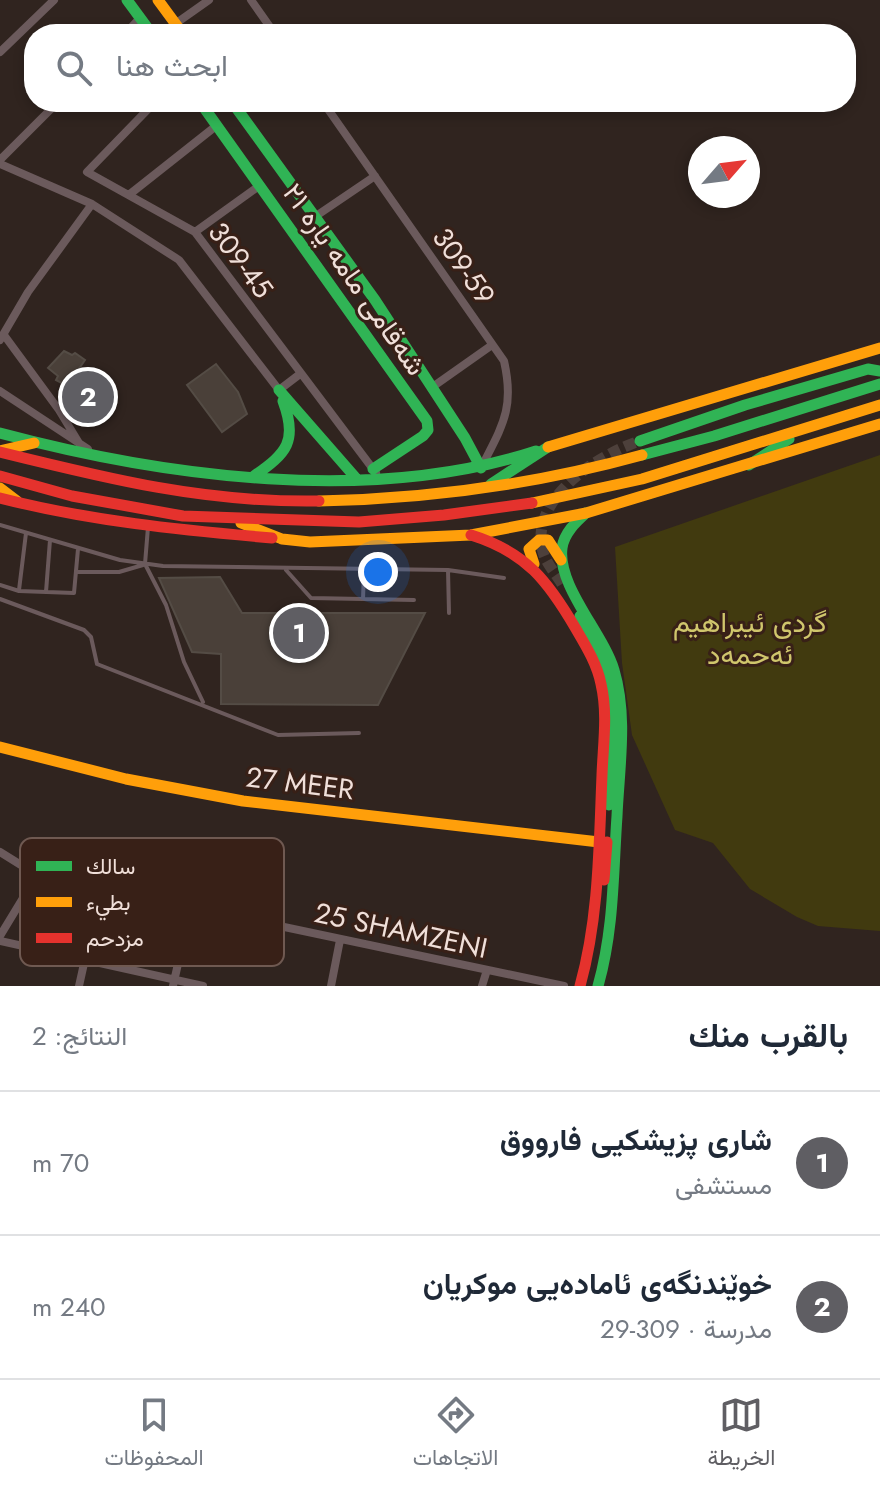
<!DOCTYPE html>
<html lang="ar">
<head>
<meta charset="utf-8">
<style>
	:root { --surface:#fff; --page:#f2f2f3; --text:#1f2937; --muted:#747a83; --line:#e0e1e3; --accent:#5f5e63 }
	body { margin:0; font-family:Jost,Vazirmatn,sans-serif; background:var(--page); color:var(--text); direction:rtl }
	.compass { position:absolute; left:688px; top:136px; width:72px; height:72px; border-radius:50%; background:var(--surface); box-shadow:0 4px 12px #0003; rotate:62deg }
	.you { position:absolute; left:378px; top:572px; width:28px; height:28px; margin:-20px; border:6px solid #fff; border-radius:50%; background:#1a73e8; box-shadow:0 0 0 12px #1a73e833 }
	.badge { display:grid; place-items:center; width:52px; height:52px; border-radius:50%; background:var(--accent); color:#fff; font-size:26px; font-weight:700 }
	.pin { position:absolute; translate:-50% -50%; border:4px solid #fff; box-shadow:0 2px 8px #0006 }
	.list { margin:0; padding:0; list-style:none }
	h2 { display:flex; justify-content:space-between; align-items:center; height:104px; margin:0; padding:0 32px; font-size:34px }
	h2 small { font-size:26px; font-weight:400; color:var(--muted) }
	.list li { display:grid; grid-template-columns:52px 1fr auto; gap:24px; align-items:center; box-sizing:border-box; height:144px; padding:0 32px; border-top:2px solid var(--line) }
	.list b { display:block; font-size:30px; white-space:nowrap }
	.list p { margin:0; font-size:26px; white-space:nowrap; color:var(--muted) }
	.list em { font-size:26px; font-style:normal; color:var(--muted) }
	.icon { flex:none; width:44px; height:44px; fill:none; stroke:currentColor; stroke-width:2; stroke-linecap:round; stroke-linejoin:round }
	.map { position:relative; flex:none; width:880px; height:986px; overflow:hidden; direction:ltr }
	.search { position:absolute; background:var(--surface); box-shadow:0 4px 12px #0003; left:24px; right:24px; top:24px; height:88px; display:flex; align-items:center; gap:20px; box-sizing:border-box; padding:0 28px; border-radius:32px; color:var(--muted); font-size:30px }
	.sheet { height:392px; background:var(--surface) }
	nav { display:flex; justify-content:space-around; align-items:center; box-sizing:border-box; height:112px; border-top:2px solid var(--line); background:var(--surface); font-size:22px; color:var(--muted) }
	nav a { display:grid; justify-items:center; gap:4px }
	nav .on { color:var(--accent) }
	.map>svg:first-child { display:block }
</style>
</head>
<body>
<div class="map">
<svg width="880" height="986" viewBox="0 0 880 986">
	<rect width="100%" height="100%" fill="#30241f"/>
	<path fill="#413a0f" d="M880,455V931L818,926L797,917L750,889L713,843L675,830L632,735L622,663L615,547Z"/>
	<path fill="#4a4039" stroke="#544c45" stroke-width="2" d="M64,351L72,355L75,353L85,360L67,386L56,380L58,376L48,368Z
		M216,364L238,392L247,414L222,432L187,385Z
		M220,577L242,613H425L378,705L221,704V654L192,652L159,578Z"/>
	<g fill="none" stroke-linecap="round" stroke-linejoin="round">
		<path stroke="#4d403b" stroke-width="11" stroke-dasharray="11 5.5" stroke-linecap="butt" d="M562,584C556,574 546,563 543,552C528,499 599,454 640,441"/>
		<path stroke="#6b5a5c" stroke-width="4" d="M0,525L120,560L163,566L448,570L504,578
			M148,527L145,564L166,605L184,662L203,702
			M286,570L311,598L414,600
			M448,570L449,613
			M77,572H119L143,565
			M0,585L19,591L74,593L78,549
			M19,590L26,533
			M46,592L50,540
			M0,599L84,630L91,637L97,664L278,735L359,733
			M363,599L364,571"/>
		<path stroke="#6b5a5c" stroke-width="8" d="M251,0L275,34
			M175,24L209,0
			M125,34L140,18
			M0,52L54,0
			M155,102L87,172L195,232L376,473
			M323,102L504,361C515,409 502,426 481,468
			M0,160L58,102
			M0,164L92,204L179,260L279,390L300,374
			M130,194L216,126
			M316,216L375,176
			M195,232L259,186
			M4,335L59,410L79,443
			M0,340L28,292L92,204
			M431,388L492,345
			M0,391L88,449L89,455
			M0,852L37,875L564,986
			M0,936L37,875
			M0,941L203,986
			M79,986L85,959
			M173,986L191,906
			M331,986L340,940
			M482,986L487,970"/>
		<path stroke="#30b455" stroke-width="11" d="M127,0L152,34
			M200,102L427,421L428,430L423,436L373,469
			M232,102L375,300L465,438L481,468
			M279,390L355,477
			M0,433C165,477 371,505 536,451
			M640,441L745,405L868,369L880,371
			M642,455L714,436L880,384
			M749,465L789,439
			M254,476C287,453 298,441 283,401
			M491,484L548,447
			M586,513C576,522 564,533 562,548C557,586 603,633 614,670C628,717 619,768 617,816C613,874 614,930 598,986
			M580,616L609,685L612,737L609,805"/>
		<path stroke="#ff9f0a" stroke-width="11" d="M158,0L183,34
			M548,447L880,348
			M0,451L34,443
			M0,488L17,501
			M319,501C428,499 537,484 642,455
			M532,503L642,479L880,405
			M241,523L282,539
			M282,539L310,542L471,535L586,513L880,424
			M534,564L529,549L539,540H548L561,560
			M0,747L126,779L243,801L599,842"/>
		<path stroke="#e5322d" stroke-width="11" d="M0,452C109,479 206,503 319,501
			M0,476L72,496L183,516L359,522L444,515L532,503
			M0,498C90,521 180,530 272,538
			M471,535C526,552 548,581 576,629C586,646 597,664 601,684C608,714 603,745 602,775C599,847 599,917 580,986
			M604,880L607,842"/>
	</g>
	<g text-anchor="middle" stroke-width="6" stroke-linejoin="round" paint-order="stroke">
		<g font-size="28" fill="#f0dfd9" stroke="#382017">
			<text transform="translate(241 260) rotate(53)" y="10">309-45</text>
			<text transform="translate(464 266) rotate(55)" y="10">309-59</text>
			<text transform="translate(355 279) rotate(55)" y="10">شەقامی مامە یارە ٢١</text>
			<text transform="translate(300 783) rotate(7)" y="10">27 MEER</text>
			<text transform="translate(401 930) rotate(12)" y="10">25 SHAMZENI</text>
		</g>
		<g font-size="28" fill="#d0c66c" stroke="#382017">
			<text x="750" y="632">گردی ئیبراھیم<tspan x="750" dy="32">ئەحمەد</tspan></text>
		</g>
	</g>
	<rect x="20" y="838" width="264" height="128" rx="12" fill="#382017" stroke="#6f5951" stroke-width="2"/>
	<rect x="36" y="861" width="36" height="10" fill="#30b455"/>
	<rect x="36" y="897" width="36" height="10" fill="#ff9f0a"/>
	<rect x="36" y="933" width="36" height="10" fill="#e5322d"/>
	<g font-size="22" fill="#f0dfd9">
		<text x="86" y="874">سالك</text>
		<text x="86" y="910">بطيء</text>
		<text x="86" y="946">مزدحم</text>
	</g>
</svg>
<svg class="compass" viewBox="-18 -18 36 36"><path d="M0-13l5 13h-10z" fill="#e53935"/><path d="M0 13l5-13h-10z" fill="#747a83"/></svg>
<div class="you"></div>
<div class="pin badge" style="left:299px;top:633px">1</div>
<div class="pin badge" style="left:88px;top:397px">2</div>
<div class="search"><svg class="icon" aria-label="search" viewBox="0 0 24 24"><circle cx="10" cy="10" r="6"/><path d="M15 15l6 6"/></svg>ابحث هنا</div>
</div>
<section class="sheet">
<h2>بالقرب منك<small>النتائج: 2</small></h2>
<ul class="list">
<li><span class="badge">1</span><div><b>شاری پزیشکیی فارووق</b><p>مستشفى</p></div><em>70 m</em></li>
<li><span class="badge">2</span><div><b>خوێندنگەی ئامادەیی موکریان</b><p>مدرسة · 309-29</p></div><em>240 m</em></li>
</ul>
</section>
<nav>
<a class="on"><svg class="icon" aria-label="map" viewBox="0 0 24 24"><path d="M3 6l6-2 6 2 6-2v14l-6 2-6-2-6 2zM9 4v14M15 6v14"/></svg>الخريطة</a>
<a><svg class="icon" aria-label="directions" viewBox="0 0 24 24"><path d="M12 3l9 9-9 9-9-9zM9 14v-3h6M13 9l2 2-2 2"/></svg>الاتجاهات</a>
<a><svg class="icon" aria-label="saved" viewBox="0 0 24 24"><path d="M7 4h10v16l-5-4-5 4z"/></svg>المحفوظات</a>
</nav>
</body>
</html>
